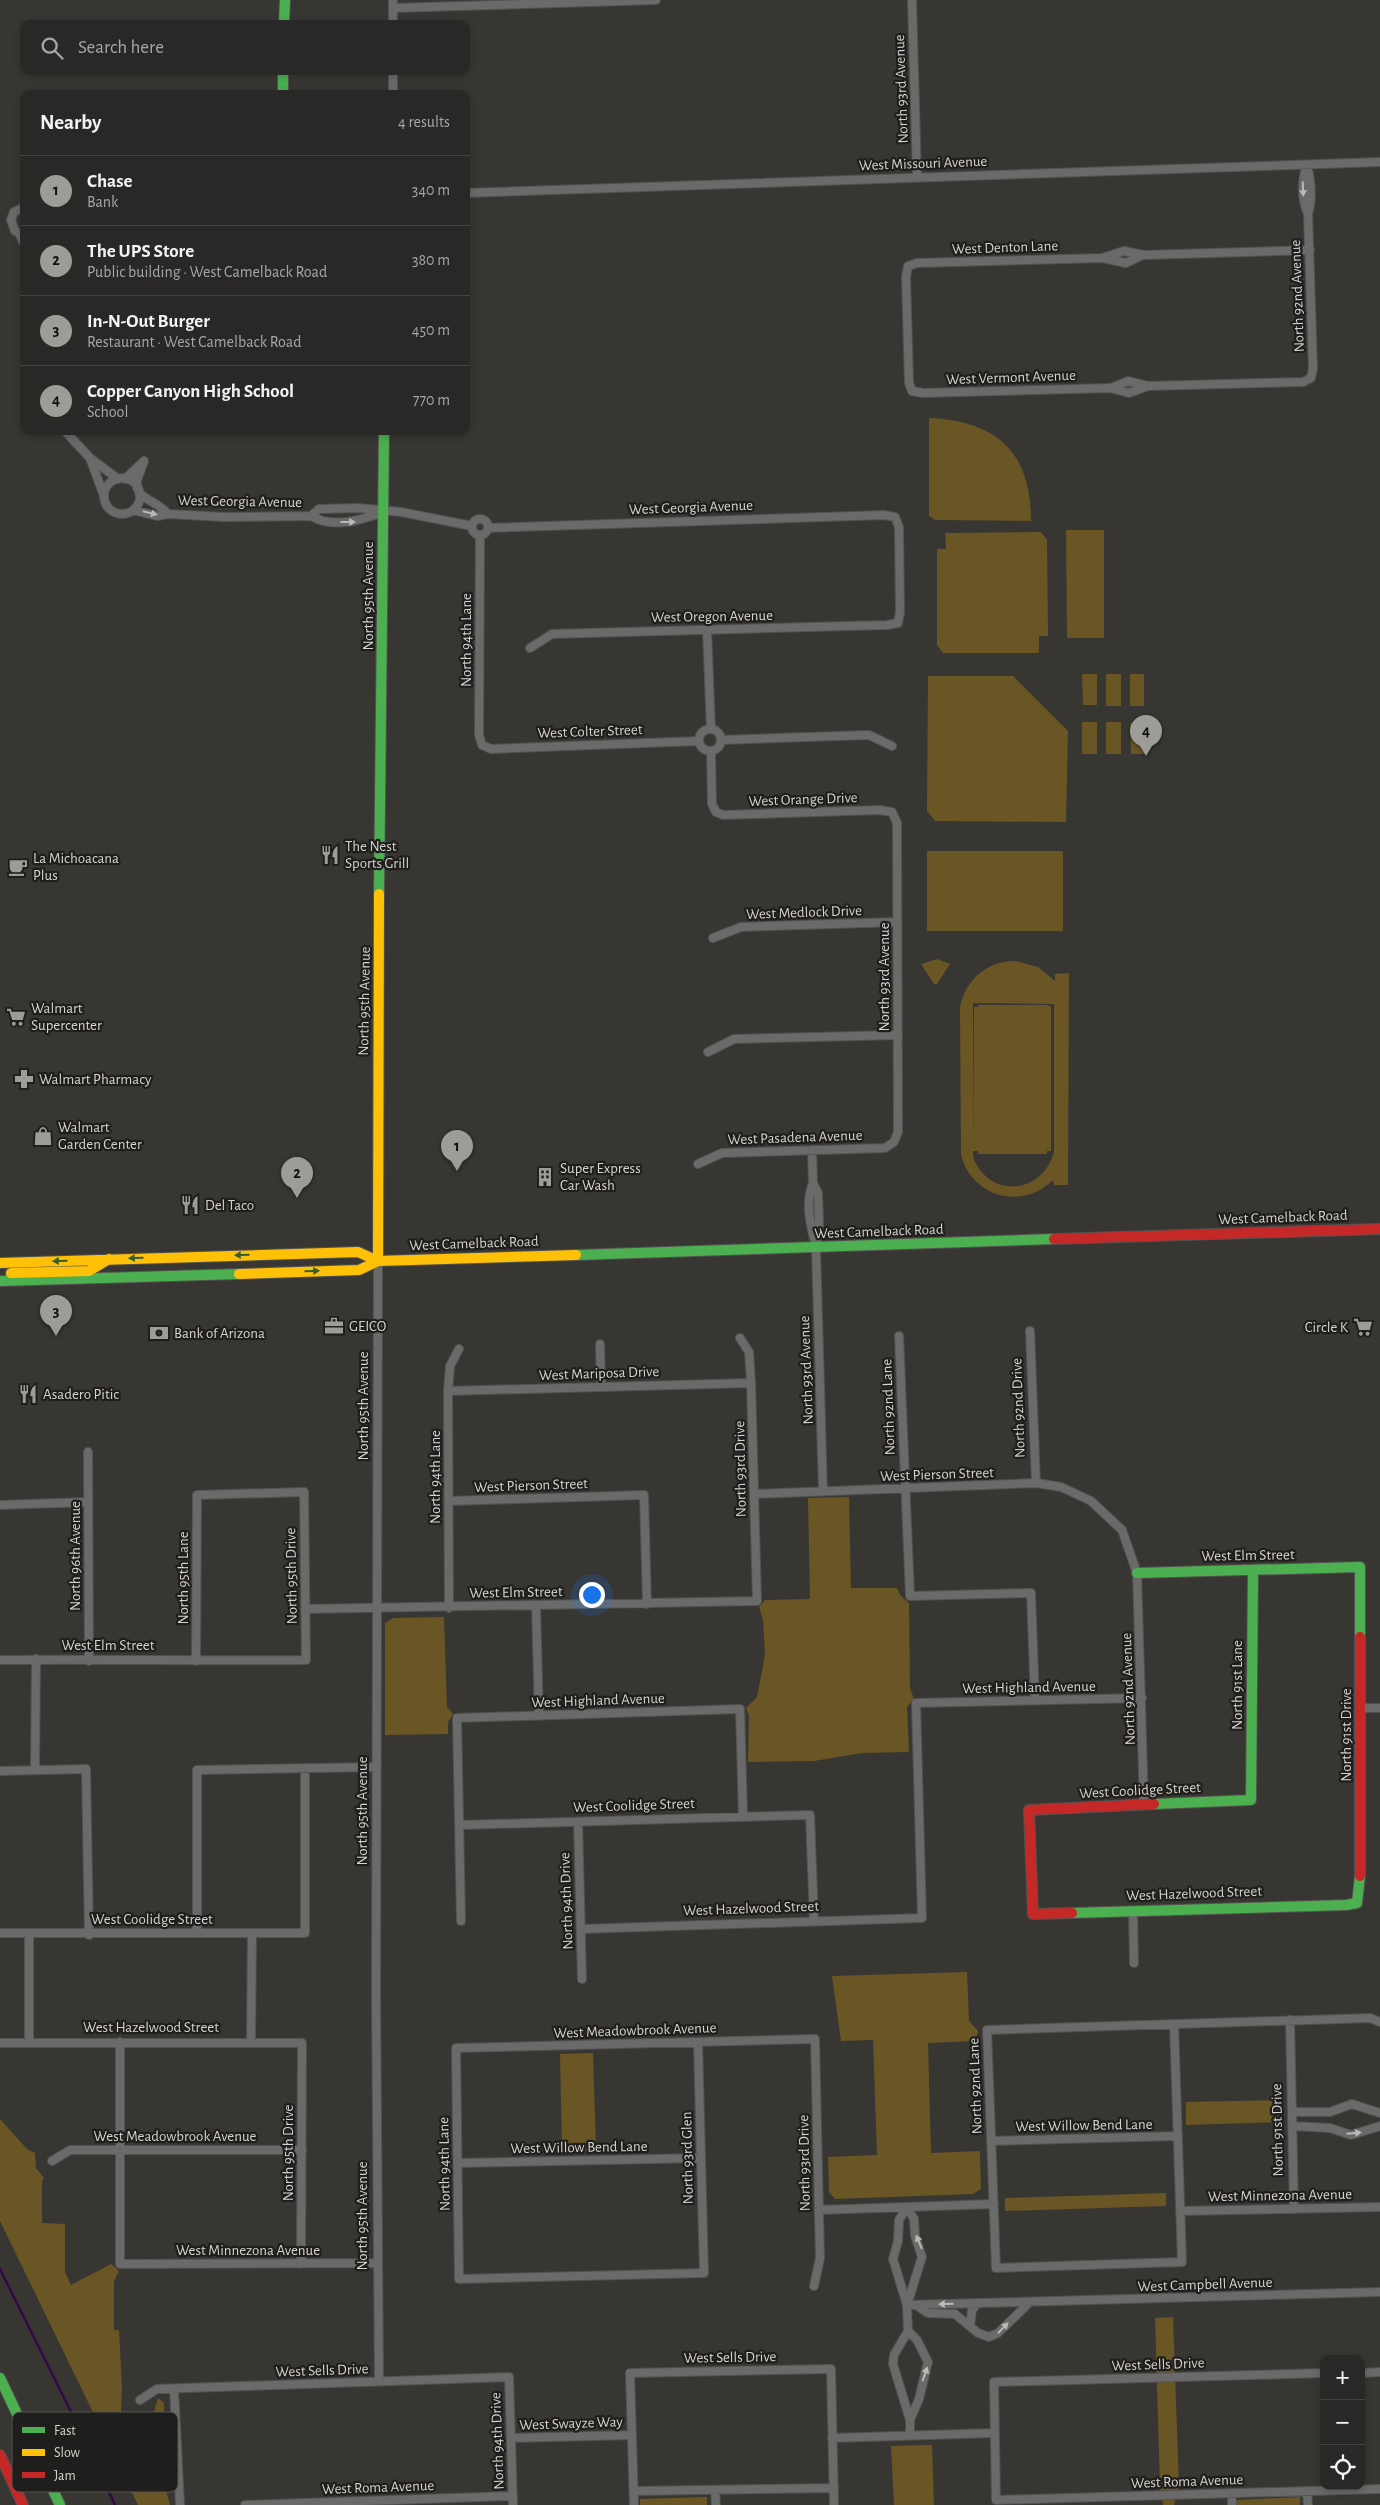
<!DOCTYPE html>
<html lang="en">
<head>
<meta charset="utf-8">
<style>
	:root { --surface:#292826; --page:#31302e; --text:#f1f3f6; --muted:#a5a6a7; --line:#454443; --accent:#9d9c98 }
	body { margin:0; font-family:"Alegreya Sans",sans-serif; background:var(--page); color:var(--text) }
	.controls { position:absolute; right:15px; bottom:15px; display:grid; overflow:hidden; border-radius:10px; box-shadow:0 2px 8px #0003 }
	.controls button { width:45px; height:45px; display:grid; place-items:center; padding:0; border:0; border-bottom:1px solid var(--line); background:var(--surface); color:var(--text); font:25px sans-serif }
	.you { position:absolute; left:591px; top:1594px; width:18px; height:18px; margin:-12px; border:4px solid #fff; border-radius:50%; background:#1a73e8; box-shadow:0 0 0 8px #1a73e833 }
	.badge { display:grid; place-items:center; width:32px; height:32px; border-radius:50%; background:var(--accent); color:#111; font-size:16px; font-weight:700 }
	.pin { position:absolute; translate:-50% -41px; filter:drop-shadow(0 1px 2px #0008) }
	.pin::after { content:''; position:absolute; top:26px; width:18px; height:15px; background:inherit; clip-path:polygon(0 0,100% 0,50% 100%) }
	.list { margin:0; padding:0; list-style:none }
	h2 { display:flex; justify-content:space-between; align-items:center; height:65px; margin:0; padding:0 20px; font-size:21px }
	h2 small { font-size:16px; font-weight:400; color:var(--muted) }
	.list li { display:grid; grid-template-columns:32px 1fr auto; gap:15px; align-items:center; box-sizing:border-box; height:70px; padding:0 20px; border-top:1px solid var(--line) }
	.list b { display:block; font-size:19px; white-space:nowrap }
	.list p { margin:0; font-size:16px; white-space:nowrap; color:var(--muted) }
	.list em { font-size:16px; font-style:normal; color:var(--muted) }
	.icon { flex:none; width:28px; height:28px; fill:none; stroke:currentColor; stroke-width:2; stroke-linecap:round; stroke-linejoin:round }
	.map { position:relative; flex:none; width:1380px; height:2505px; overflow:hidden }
	.search { position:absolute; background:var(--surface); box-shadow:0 2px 8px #0003; left:20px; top:20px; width:450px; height:55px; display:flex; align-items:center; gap:12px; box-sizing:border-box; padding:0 18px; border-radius:10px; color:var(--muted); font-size:19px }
	.panel { position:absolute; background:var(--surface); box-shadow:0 2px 8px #0003; left:20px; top:90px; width:450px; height:345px; border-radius:10px }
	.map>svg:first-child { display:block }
</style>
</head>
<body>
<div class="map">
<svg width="1380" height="2505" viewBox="0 0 1380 2505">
	<rect width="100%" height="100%" fill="#373633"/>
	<path fill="#695624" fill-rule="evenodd" d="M929,418C997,421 1031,452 1031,521L935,520L929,516Z
		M1066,530H1104V638H1067Z
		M1041,532L1047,540L1048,636H1039V653H943L937,645V549H946L945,533Z
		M1082,674H1097V705H1083Z
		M1106,674H1121V706H1106Z
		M1130,674H1144V706H1130Z
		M928,676H1013L1068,731L1066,822L935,821L927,811Z
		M1082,722H1097V754H1082Z
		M1106,722H1121V754H1106Z
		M1130,723H1145V754H1131Z
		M927,851H1063V931H927Z
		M937,959L950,964L937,984H934L921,964Z
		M1015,961L1038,967L1055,981V974L1069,973L1068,1185H1054L1053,1180C1022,1211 972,1197 961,1155L960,1007C966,979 987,961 1015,961ZM973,1003L1054,1004V1152C1042,1195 989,1199 973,1157Z
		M978,1005H1048L1051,1007V1151H1047V1154H978V1151H973L974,1007H978Z
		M849,1497L851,1588H897L900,1595L909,1603L910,1688L914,1699L907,1707L909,1752L862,1753L814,1761L748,1762L749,1716L746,1708L757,1697L765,1655L763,1620L759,1607L765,1600L810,1599L808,1498Z
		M444,1617L447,1707L453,1714L448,1722V1734L385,1735V1623L393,1618Z
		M967,1972L969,2021L978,2031L976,2041L928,2043L931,2153L980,2151L981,2189L973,2194L835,2199L829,2192L828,2157L877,2155L873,2040L841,2041L832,1976Z
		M593,2053L596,2150L562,2151L560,2054Z
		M1281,2100L1282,2122L1186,2125V2102Z
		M0,2119L27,2149L35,2153L36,2168L44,2178L42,2182V2223L65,2224V2272L71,2285L111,2264L119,2271L114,2281V2330H119L122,2388L121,2411L135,2424L152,2418L158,2398L164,2403L167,2494L170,2505H138L0,2221Z
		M1166,2193V2206L1005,2211V2198Z
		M1173,2317L1179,2486L1174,2505H1163L1160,2488L1155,2318Z
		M932,2445L934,2505H894L891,2446Z
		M707,2497V2505H640V2499Z
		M1300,2497V2505H1237V2500Z"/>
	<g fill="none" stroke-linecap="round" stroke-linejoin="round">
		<path stroke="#340847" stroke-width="2.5" d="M0,2269L88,2446L115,2505"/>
		<g stroke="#525250" stroke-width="10">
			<path id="street" d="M912,0L917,177
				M393,8L656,0
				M393,24V0
				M393,94V71
				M1306,167C1302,182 1301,198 1308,214
				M466,193L1380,162
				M24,207L14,212L11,220L15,231L24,234
				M19,233L24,244
				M1143,255L1126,263L1103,258L917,263L908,266L906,277L909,383L912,391L923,393L1110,388L1129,393L1148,386
				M1105,257L1124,251L1143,255L1310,250
				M1111,388L1128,381L1148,386L1303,382L1311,378L1313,368L1308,214C1313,197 1311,181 1307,165
				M65,431L90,458L118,479
				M90,458L104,496
				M104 496a18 18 0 1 1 36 0a18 18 0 1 1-36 0Z
				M125,479L144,461
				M137,488V480L144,461
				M139,493C149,502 160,504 168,514
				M133,510L157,516L168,514L224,517L311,516C333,529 361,520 384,512
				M311,516L319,509L358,508L401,512L472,526
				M472 527a8 8 0 1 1 16 0a8 8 0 1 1-16 0Z
				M488,528L884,515L895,517L899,527L900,612L898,623L887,625L552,634L530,648
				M480,535L479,735L482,745L491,749L699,741
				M707,630L711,729
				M699 740a11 11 0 1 1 22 0a11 11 0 1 1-22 0Z
				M721,740L869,735L892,746
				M713,938L741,927L897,922
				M708,1052L734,1039L898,1035
				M812,1150L813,1183L818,1193L819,1223L816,1248L823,1492
				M698,1164L722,1153L885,1148L894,1142L898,1132L897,823L892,812L879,810L723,815L716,812L712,804L711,751
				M813,1183C805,1202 810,1223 815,1243
				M378,1261L376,1992L379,2381
				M1030,1331L1036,1483
				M899,1336L910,1596L1031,1593L1035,1701
				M600,1344L601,1387
				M448,1391L751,1383
				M88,1452L89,1661
				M754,1494L1036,1483L1061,1487L1091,1501L1122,1530L1137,1573L1144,1804
				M449,1501L644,1495L647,1604
				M0,1505L88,1502
				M536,1606L539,1716
				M449,1608L448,1391L450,1366L459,1349
				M305,1609L757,1601L751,1383L749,1352L740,1338
				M0,1660C102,1659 204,1661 306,1660L304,1492L197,1495L196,1661
				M1361,1708H1380
				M35,1770L36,1659
				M0,1771L86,1769L89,1935
				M578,1822L582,1979
				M460,1825L810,1815L814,1921
				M1133,1911L1134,1963
				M461,1921L457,1718L740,1709L743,1816
				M581,1929L922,1918L916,1703L1142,1698
				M0,1933H305V1769
				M197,1933V1770L377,1767
				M29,1934V2042
				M1290,2020L1294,2209
				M1174,2024L1182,2262L996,2268L987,2030L1370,2018L1380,2022
				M120,2042V2264L377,2263
				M251,2042L252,1934
				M698,2042L704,2273L459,2279L456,2048C576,2045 695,2042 815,2039L820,2258L814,2286
				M0,2043H302L301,2264
				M1292,2112H1330L1352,2104L1380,2113
				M1292,2126L1330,2128L1351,2135L1380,2126
				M991,2141L1178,2136
				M52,2161L70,2150H302
				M457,2163L701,2158
				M907,2207L899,2220L898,2241L893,2259L907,2305L908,2331L894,2355L893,2364L910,2420V2435
				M907,2207L914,2219L915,2236L922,2257L907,2305
				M819,2210L994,2204
				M1180,2211L1380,2207
				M907,2305L1380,2292
				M916,2305L928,2313L955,2314L978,2333L989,2337L998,2333L1030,2302
				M970,2326L972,2310L978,2303
				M908,2331L917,2340L928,2362L919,2399L910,2420
				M1324,2373L994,2382L996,2500L1380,2489
				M1361,2373L1380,2372
				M174,2389L180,2505
				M140,2400L157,2389L509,2377L513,2505
				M511,2438L632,2435
				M832,2438L994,2433
				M715,2490L716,2505
				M634,2491L834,2488
				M1307,2491L1308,2505
				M1232,2493V2505
				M245,2505L513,2496
				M634,2505L630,2373L831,2369L834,2505"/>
		</g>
		<g stroke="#525250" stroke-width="12">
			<path id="fast" d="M284,24L285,0
				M283,71V94
				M379,894L384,431
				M576,1255L1054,1239
				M0,1281L239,1274
				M1137,1573L1360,1567V1637
				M1154,1804L1251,1800L1253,1570
				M1072,1913L1346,1905L1357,1903L1360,1876
				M0,2378L60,2505"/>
		</g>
		<g stroke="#525250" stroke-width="12">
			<path id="slow" d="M378,1261L379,894
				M0,1263L358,1252L378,1261
				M11,1273L89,1271L109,1259
				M239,1274L359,1270L378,1261L576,1255"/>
		</g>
		<g stroke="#525250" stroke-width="12">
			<path id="jam" d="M1054,1239L1380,1229
				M1360,1637V1876
				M1072,1913L1033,1914L1029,1810L1154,1804
				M0,2455L23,2505"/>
		</g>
		<use href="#street" stroke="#6b6a6a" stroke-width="8"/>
		<use href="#fast" stroke="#4caf50" stroke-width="10"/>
		<use href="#slow" stroke="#ffc107" stroke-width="10"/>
		<use href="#jam" stroke="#c62828" stroke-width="10"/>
	</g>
	<defs><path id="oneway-solid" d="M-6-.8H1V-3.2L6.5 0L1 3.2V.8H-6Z" transform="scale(1.25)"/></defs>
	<g fill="#bab9b6">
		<use href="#oneway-solid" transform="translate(1303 189) rotate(88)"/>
		<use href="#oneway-solid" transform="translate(150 513) rotate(13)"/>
		<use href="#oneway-solid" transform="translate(348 522)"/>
		<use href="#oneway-solid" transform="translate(1354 2133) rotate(-5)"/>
		<use href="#oneway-solid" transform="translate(919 2242) rotate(-112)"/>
		<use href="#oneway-solid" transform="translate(946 2304) rotate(179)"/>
		<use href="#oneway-solid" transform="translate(1003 2328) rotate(-46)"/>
		<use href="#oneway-solid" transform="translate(925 2374) rotate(-71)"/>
	</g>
	<g fill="#345f33">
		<use href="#oneway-solid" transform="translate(242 1255) rotate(178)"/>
		<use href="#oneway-solid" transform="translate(136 1258) rotate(178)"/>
		<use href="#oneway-solid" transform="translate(60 1261) rotate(178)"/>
		<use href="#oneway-solid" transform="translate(312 1271) rotate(-1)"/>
	</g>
	<defs>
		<g id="restaurant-bare" transform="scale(1.5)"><path d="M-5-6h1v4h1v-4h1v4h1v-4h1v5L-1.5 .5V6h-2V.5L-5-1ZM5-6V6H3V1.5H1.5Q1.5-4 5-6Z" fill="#9d9c98" stroke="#201e1c" stroke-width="2.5" paint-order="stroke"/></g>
		<g id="cafe-bare" transform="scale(1.5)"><path d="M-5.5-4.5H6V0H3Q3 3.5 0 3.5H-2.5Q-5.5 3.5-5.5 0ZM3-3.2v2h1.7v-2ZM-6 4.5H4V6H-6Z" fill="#9d9c98" stroke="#201e1c" stroke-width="2.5" paint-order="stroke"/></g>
		<g id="supermarket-bare" transform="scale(1.5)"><path d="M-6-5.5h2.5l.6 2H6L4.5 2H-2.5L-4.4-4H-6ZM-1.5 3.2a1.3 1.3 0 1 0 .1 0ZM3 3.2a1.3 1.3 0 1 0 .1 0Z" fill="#9d9c98" stroke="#201e1c" stroke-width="2.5" paint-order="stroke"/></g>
		<g id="pharmacy-bare" transform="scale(1.5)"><path d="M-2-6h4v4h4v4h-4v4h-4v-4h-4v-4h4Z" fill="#9d9c98" stroke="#201e1c" stroke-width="2.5" paint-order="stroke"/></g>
		<g id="shop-bare" transform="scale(1.5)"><path d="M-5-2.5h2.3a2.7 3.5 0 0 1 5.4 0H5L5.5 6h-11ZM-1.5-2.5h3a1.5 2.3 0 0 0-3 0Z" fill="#9d9c98" stroke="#201e1c" stroke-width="2.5" paint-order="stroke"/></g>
		<g id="building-bare" transform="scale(1.5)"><path d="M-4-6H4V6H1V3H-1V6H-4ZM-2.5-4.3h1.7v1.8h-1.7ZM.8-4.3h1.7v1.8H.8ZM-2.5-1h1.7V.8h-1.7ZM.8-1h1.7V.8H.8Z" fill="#9d9c98" stroke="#201e1c" stroke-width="2.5" paint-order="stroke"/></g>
		<g id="office-bare" transform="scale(1.5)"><path d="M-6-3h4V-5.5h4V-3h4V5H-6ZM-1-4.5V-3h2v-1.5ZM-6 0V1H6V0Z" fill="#9d9c98" stroke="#201e1c" stroke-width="2.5" paint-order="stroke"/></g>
		<g id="bank-bare" transform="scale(1.5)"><path d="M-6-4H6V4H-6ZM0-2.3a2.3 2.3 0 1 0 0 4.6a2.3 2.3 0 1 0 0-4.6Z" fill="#9d9c98" stroke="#201e1c" stroke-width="2.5" paint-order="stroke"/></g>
	</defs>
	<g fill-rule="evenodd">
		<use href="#restaurant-bare" x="330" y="855"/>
		<use href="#cafe-bare" x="18" y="867"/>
		<use href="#supermarket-bare" x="16" y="1017"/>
		<use href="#pharmacy-bare" x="24" y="1079"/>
		<use href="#shop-bare" x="43" y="1136"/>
		<use href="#building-bare" x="545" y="1177"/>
		<use href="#restaurant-bare" x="190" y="1205"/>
		<use href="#office-bare" x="334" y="1326"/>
		<use href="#supermarket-bare" x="1363" y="1327"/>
		<use href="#bank-bare" x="159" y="1333"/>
		<use href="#restaurant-bare" x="28" y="1394"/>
	</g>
	<g text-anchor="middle" stroke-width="4.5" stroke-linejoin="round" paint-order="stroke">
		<g font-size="15" fill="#d4d3cf" stroke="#201e1c">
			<text transform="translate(901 89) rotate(-92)" y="5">North 93rd Avenue</text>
			<text transform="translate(923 163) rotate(-2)" y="5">West Missouri Avenue</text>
			<text transform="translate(1005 247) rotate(-2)" y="5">West Denton Lane</text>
			<text transform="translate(1297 296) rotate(-92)" y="5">North 92nd Avenue</text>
			<text transform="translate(1011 377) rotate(-2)" y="5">West Vermont Avenue</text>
			<text transform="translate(240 501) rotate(1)" y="5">West Georgia Avenue</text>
			<text transform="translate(691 507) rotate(-2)" y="5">West Georgia Avenue</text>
			<text transform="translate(368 596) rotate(-90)" y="5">North 95th Avenue</text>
			<text transform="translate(712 616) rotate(-1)" y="5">West Oregon Avenue</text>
			<text transform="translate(466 640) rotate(-90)" y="5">North 94th Lane</text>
			<text transform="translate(590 731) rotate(-2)" y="5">West Colter Street</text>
			<text transform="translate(803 799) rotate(-2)" y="5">West Orange Drive</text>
			<text transform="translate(804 912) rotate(-2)" y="5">West Medlock Drive</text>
			<text transform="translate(884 977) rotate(-90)" y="5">North 93rd Avenue</text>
			<text transform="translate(364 1001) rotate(-89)" y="5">North 95th Avenue</text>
			<text transform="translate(795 1137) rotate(-2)" y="5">West Pasadena Avenue</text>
			<text transform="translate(1283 1217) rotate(-2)" y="5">West Camelback Road</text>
			<text transform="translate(879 1231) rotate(-2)" y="5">West Camelback Road</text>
			<text transform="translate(474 1243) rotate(-2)" y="5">West Camelback Road</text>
			<text transform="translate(806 1370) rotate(-92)" y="5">North 93rd Avenue</text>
			<text transform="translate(599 1373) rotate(-2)" y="5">West Mariposa Drive</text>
			<text transform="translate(363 1406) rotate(-90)" y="5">North 95th Avenue</text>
			<text transform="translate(888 1407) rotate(-92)" y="5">North 92nd Lane</text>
			<text transform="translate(1018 1408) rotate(-92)" y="5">North 92nd Drive</text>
			<text transform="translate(740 1469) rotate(-91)" y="5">North 93rd Drive</text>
			<text transform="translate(937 1474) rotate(-2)" y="5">West Pierson Street</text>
			<text transform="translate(435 1477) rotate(-90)" y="5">North 94th Lane</text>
			<text transform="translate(531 1485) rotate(-2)" y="5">West Pierson Street</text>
			<text transform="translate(1248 1555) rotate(-1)" y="5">West Elm Street</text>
			<text transform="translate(75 1556) rotate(-90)" y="5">North 96th Avenue</text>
			<text transform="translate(291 1576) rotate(-91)" y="5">North 95th Drive</text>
			<text transform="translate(183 1578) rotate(-90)" y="5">North 95th Lane</text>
			<text transform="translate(516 1592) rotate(-1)" y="5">West Elm Street</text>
			<text x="108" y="1650">West Elm Street</text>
			<text transform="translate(1237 1685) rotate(-90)" y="5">North 91st Lane</text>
			<text transform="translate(1029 1687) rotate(-1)" y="5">West Highland Avenue</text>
			<text transform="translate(1128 1689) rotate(-92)" y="5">North 92nd Avenue</text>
			<text transform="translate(598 1700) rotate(-2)" y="5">West Highland Avenue</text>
			<text transform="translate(1346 1735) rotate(-90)" y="5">North 91st Drive</text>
			<text transform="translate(1140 1790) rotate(-3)" y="5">West Coolidge Street</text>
			<text transform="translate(634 1805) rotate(-2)" y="5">West Coolidge Street</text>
			<text transform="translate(362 1811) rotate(-90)" y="5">North 95th Avenue</text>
			<text transform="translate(1194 1893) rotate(-2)" y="5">West Hazelwood Street</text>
			<text transform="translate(566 1901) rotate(-92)" y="5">North 94th Drive</text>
			<text transform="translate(751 1908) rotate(-2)" y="5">West Hazelwood Street</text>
			<text x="152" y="1924">West Coolidge Street</text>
			<text x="151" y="2032">West Hazelwood Street</text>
			<text transform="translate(635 2030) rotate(-2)" y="5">West Meadowbrook Avenue</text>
			<text transform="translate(975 2086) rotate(-92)" y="5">North 92nd Lane</text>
			<text transform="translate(1084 2125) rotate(-1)" y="5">West Willow Bend Lane</text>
			<text transform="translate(1277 2130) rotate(-91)" y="5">North 91st Drive</text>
			<text x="175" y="2141">West Meadowbrook Avenue</text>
			<text transform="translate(579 2147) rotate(-1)" y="5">West Willow Bend Lane</text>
			<text transform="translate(288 2153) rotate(-90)" y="5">North 95th Drive</text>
			<text transform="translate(687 2158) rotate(-91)" y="5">North 93rd Glen</text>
			<text transform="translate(804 2163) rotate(-91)" y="5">North 93rd Drive</text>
			<text transform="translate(444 2164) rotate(-91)" y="5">North 94th Lane</text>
			<text transform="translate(1280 2195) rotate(-1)" y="5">West Minnezona Avenue</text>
			<text transform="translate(362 2216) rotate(-90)" y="5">North 95th Avenue</text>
			<text x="248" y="2255">West Minnezona Avenue</text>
			<text transform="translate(1205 2284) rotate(-2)" y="5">West Campbell Avenue</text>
			<text transform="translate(730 2357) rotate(-1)" y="5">West Sells Drive</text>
			<text transform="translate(1158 2364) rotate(-2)" y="5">West Sells Drive</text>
			<text transform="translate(322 2370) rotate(-2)" y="5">West Sells Drive</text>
			<text transform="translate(571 2423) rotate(-2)" y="5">West Swayze Way</text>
			<text transform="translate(497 2441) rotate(-92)" y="5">North 94th Drive</text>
			<text transform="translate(1187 2481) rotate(-2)" y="5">West Roma Avenue</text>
			<text transform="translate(378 2487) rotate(-2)" y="5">West Roma Avenue</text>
		</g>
		<g font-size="15" fill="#d4d3cf" stroke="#201e1c" text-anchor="start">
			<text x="345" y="851">The Nest<tspan x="345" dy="17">Sports Grill</tspan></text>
			<text x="33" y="863">La Michoacana<tspan x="33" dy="17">Plus</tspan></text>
			<text x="31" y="1013">Walmart<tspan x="31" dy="17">Supercenter</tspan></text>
			<text x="39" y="1084">Walmart Pharmacy</text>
			<text x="58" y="1132">Walmart<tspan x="58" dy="17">Garden Center</tspan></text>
			<text x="560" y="1173">Super Express<tspan x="560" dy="17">Car Wash</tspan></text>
			<text x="205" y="1210">Del Taco</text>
			<text x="349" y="1331">GEICO</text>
			<text x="1348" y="1332" text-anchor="end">Circle K</text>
			<text x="174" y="1338">Bank of Arizona</text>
			<text x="43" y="1399">Asadero Pitic</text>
		</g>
	</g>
	<rect x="12" y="2412" width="166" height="80" rx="8" fill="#201e1c" stroke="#565452" stroke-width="1"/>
	<rect x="22" y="2427" width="23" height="6" fill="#4caf50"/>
	<rect x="22" y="2449" width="23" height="7" fill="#ffc107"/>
	<rect x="22" y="2472" width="23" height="6" fill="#c62828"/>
	<g font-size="14" fill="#d4d3cf">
		<text x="54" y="2435">Fast</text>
		<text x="54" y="2457">Slow</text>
		<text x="54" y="2480">Jam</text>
	</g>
</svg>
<div class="controls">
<button>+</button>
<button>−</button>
<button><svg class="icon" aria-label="locate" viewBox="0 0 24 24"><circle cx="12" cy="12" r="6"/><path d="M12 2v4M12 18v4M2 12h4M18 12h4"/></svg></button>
</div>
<div class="you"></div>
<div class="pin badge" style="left:457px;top:1171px">1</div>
<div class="pin badge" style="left:297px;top:1198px">2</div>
<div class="pin badge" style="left:56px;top:1336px">3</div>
<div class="pin badge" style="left:1146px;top:756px">4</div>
<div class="search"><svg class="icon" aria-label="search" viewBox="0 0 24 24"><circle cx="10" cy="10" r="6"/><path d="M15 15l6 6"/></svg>Search here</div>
<section class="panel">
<h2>Nearby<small>4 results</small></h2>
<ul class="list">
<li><span class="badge">1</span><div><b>Chase</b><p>Bank</p></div><em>340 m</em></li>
<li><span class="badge">2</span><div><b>The UPS Store</b><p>Public building · West Camelback Road</p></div><em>380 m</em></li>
<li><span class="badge">3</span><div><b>In-N-Out Burger</b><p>Restaurant · West Camelback Road</p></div><em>450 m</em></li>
<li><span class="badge">4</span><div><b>Copper Canyon High School</b><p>School</p></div><em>770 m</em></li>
</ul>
</section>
</div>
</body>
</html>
